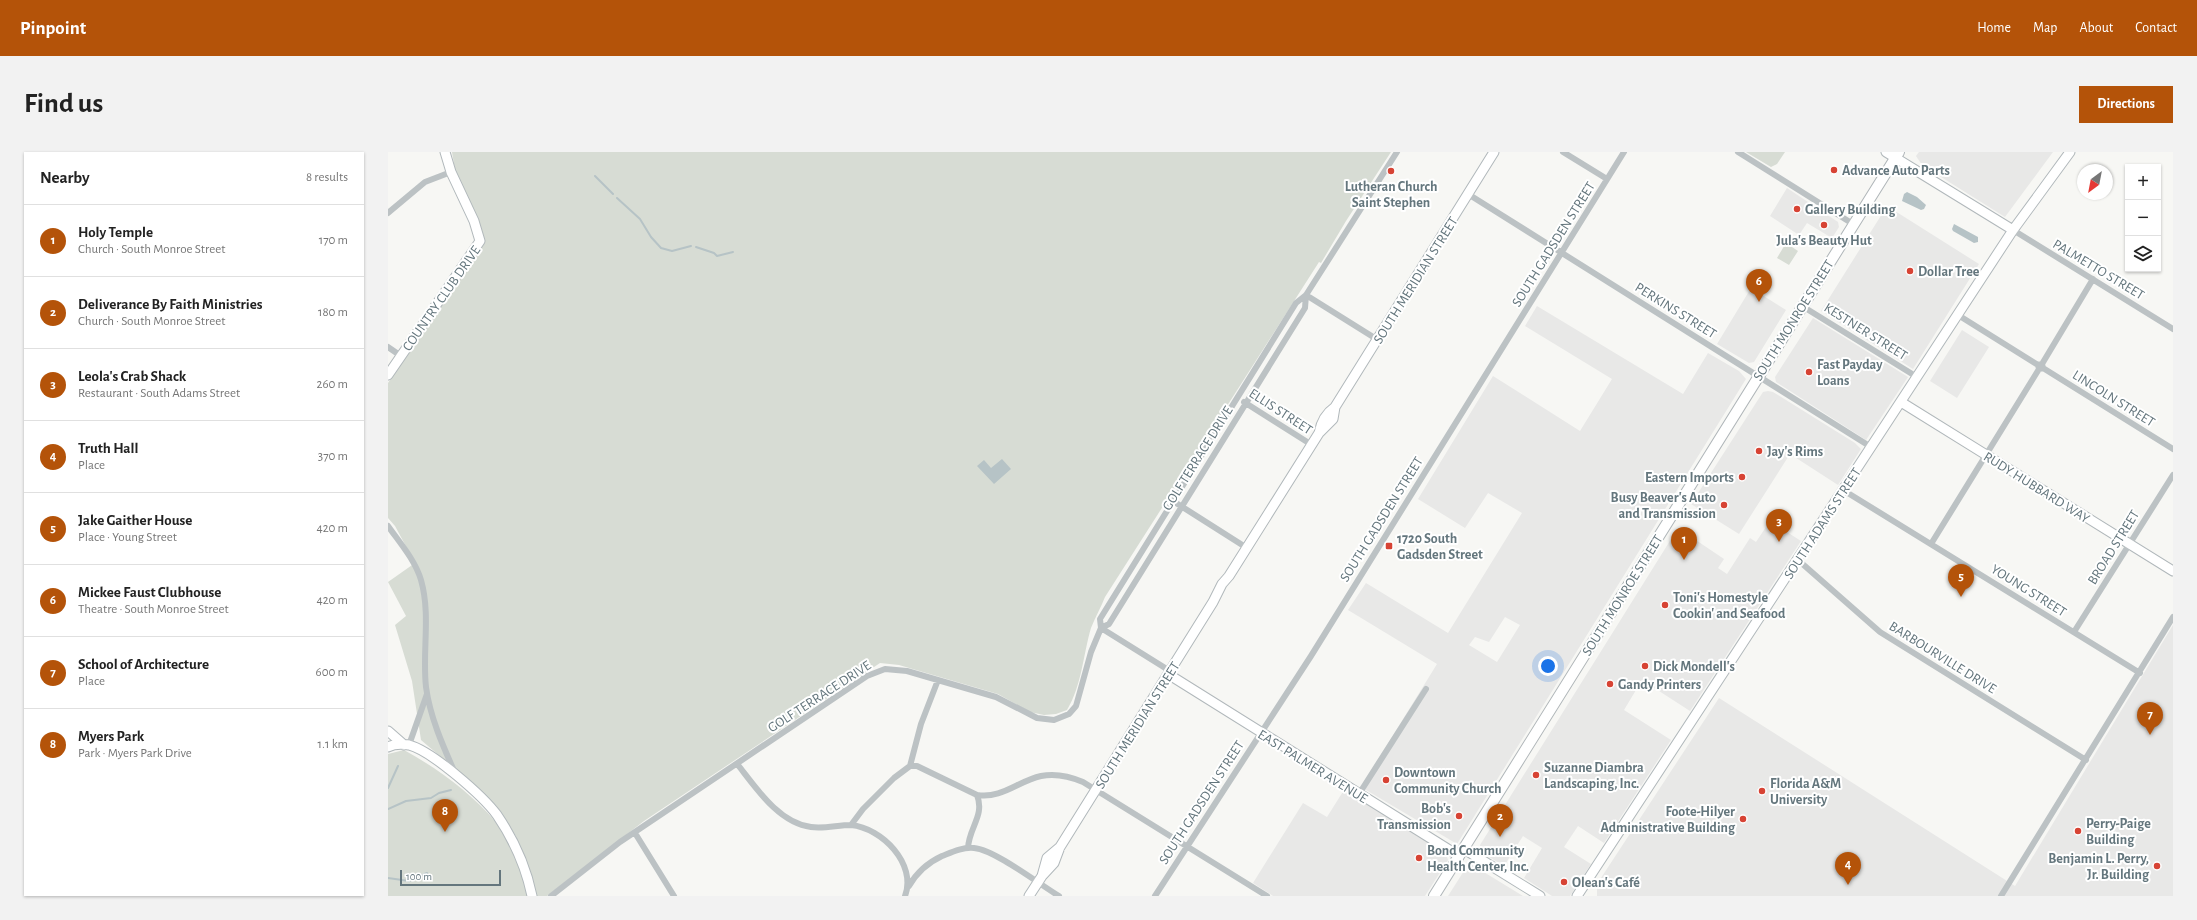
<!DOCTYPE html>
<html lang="en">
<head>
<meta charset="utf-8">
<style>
	:root { --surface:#fff; --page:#f2f2f2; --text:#222; --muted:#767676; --line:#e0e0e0; --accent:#b45309 }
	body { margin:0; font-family:"Alegreya Sans",sans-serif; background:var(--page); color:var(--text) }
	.controls { position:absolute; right:12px; top:12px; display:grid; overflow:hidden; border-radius:0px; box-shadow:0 1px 3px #0004 }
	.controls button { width:36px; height:36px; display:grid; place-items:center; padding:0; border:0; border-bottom:1px solid var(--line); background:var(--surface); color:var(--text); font:20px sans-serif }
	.compass { position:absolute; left:1689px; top:12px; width:36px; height:36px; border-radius:50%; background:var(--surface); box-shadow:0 1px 3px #0004; rotate:212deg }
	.scale { position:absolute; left:12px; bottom:10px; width:101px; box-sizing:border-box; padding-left:4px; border:2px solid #64767d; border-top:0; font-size:11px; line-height:14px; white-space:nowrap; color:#64767d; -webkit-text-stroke:3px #fff; paint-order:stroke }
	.you { position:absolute; left:1160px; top:514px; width:14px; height:14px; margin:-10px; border:3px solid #fff; border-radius:50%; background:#1a73e8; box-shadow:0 0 0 6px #1a73e833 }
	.badge { display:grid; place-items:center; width:26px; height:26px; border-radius:50%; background:var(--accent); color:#fff; font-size:13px; font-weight:700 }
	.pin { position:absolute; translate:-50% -33px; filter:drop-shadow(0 1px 2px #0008) }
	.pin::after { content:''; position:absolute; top:21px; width:14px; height:12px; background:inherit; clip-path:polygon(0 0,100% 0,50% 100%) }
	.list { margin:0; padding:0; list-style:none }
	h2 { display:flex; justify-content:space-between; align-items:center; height:52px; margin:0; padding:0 16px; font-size:17px }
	h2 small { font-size:13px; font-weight:400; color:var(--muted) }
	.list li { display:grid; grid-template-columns:26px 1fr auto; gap:12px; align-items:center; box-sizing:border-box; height:72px; padding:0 16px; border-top:1px solid var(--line) }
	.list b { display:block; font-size:15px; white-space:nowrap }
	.list p { margin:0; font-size:13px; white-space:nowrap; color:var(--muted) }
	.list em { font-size:13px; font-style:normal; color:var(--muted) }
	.icon { flex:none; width:22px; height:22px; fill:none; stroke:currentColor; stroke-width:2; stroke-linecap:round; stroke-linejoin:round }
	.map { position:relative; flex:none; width:1785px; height:744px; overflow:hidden; border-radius:0px }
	header { display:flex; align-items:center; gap:24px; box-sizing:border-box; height:56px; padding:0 20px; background:var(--accent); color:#fff }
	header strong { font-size:19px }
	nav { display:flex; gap:22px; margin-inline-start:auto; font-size:14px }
	.intro { display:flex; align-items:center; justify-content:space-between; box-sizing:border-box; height:96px; padding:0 24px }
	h1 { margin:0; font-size:28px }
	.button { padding:10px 18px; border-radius:0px; background:var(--accent); color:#fff; font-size:14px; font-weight:700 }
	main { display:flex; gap:24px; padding:0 24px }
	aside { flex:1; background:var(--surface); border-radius:0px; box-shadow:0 1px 3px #0004 }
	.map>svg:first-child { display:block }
</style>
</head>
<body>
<header>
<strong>Pinpoint</strong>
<nav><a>Home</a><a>Map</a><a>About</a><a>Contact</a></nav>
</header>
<div class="intro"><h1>Find us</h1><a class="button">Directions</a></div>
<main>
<aside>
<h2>Nearby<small>8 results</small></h2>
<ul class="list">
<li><span class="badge">1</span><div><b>Holy Temple</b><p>Church · South Monroe Street</p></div><em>170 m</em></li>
<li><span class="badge">2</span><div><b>Deliverance By Faith Ministries</b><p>Church · South Monroe Street</p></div><em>180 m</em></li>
<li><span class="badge">3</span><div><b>Leola's Crab Shack</b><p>Restaurant · South Adams Street</p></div><em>260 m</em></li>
<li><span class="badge">4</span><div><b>Truth Hall</b><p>Place</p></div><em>370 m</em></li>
<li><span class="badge">5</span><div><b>Jake Gaither House</b><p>Place · Young Street</p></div><em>420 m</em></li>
<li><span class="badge">6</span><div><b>Mickee Faust Clubhouse</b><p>Theatre · South Monroe Street</p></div><em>420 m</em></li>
<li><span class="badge">7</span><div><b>School of Architecture</b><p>Place</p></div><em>600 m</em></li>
<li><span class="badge">8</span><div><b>Myers Park</b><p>Park · Myers Park Drive</p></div><em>1.1 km</em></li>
</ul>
</aside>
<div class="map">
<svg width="1785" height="744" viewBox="0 0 1785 744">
	<rect width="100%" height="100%" fill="#f7f7f4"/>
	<path fill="#e8e8e7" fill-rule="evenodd" d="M1531,0H1665L1617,65L1534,13L1528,4Z
		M1399,36L1450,70L1451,75L1444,86L1419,71L1411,83L1382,64Z
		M1499,54L1591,112L1525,217L1433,159Z
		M1363,136L1398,158L1366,210L1361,211L1329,192Z
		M1149,154L1295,242L1320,201L1351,219L1358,227L1069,692L973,635L1049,512L960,458L978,431L1060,481L1134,361L1100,341L1077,376L1030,347L1105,224L1192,279L1224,227L1137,174ZM1117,465L1132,473L1109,510L1081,493L1087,485L1101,490Z
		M1425,166L1520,225L1478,288L1388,230L1387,225Z
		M1574,178L1601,195L1569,246L1542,229Z
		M1380,239L1385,240L1467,291L1473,297L1450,333L1402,302L1351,382L1303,352L1375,240Z
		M1382,369L1413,389L1302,559L1254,528L1236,558L1283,588L1216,691L1190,674L1176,695L1203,712L1182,744H1164L1136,726L1154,696L1135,684L1116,714L1093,700L1092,693L1290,376L1336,407L1330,416L1339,422L1362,386L1368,390Z
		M1785,473V744H1209V732L1331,546L1627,734Z
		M956,638L1058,702L1060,708L1037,744H885L865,731L915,651L939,665Z
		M1081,711L1135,744H1060Z"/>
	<path fill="#d7dcd4" d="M64,0H1003L958,69L933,111L931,110L717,445C713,455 707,466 703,476C695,503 694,533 679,558L668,562L656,563L642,560L610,542L511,513L492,511L256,669L159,744H148L128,684L95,641L33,588L24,529L7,473L18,464L0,430L27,411L7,374L0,366V231L95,93L96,86L67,18Z
		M1358,0H1397L1389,12L1383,15Z
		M1398,91L1410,99L1401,113L1389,106Z
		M16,598C49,616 83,641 107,669C125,689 135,719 141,744H0V602Z"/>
	<path fill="#b6c3c6" d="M1519,40L1529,45L1538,53L1536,57L1533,58L1514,49L1516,42Z
		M1566,72L1590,85V90L1586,91L1565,79L1564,77Z
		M614,307L623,317L606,332L589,314L596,308L603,316Z"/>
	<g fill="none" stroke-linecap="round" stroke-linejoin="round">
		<path stroke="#b6c3c6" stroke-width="2" d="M207,24L225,42
			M229,46L252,67L263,85L273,96L284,99L303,94
			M308,95L326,101L329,104L345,100
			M0,636L10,614
			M0,657L18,649L43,646L51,641L63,638
			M0,726L21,729L39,721"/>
		<g stroke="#b1b8bb" stroke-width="11">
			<path id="secondary" d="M1498,0L1625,78
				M0,223L92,89L86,69L63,20L57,0
				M1513,250L1785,419
				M931,281C933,270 937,262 947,255
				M780,522L1071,704
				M0,579L16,593
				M0,595C6,592 15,592 21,593C44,599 95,644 109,663C126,688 138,715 144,744
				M1076,697L1152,744
				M654,724L659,706L672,695
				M641,744L654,724L666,711L672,695L825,450L834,432L841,424L931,281L945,267L947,255L1106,0
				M1189,744L1625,78L1682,0"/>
		</g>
		<g stroke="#b0b6b9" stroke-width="12">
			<path id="primary" d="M1046,744L1511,0"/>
		</g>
		<path stroke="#bcc2c4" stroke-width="6" d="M1175,0L1219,27
			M1350,0L1465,72
			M1080,42L1483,295
			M0,61L37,30L63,20
			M1625,78L1785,177
			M918,143L990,188
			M1414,154L1529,225
			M1570,163L1650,213
			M0,195L13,204
			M1654,212L1705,127
			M1655,216L1654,212L1650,213L1651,217L1655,216L1785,297
			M856,250L924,293
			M1455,338L1752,521
			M785,349L859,396
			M0,374C12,391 27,408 33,428C43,463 34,500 38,535C42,565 55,594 67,621
			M1543,392L1651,217
			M1410,408L1492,480L1698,608
			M713,476L721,472L917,156L918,143
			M713,476L782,519
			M1686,480L1785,323
			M21,593L39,542
			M350,613C368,636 391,671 423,675C436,677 450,673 463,673L475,657L506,626L522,614L533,572L550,528
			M522,614H529L589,643C597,664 581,675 580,696
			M971,642L1038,537
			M589,643C614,647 630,629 653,624C668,621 681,624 695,630L879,744
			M463,673C494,676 529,712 517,744
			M247,681L286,744
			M521,734C529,720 539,711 554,704C564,700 574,695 586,696C607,698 651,732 671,744
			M163,744L232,690L479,524L497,517L519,519L608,545L649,566L666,568L681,562L688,554L703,500L713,476L712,467L908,151L918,143L1009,0
			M767,744L923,504L1236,0
			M1613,744L1785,465"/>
		<use href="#secondary" stroke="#fff" stroke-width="9"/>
		<use href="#primary" stroke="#fff" stroke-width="10"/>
	</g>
	<g fill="#d74334" stroke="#fff" stroke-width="1.5">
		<circle cx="1446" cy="18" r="4"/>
		<circle cx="1003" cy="19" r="4"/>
		<circle cx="1409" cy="57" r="4"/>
		<circle cx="1436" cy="73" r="4"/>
		<circle cx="1522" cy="119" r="4"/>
		<circle cx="1421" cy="220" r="4"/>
		<circle cx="1371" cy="299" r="4"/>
		<circle cx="1354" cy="325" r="4"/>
		<circle cx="1336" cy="353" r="4"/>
		<rect x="997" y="390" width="8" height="8" rx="2"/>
		<circle cx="1277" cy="453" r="4"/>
		<circle cx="1257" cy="514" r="4"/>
		<circle cx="1222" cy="532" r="4"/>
		<circle cx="1148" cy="623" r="4"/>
		<circle cx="998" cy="628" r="4"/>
		<circle cx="1374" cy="639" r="4"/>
		<circle cx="1071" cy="664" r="4"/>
		<circle cx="1355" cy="667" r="4"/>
		<circle cx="1690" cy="679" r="4"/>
		<circle cx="1031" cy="706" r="4"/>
		<circle cx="1769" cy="714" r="4"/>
		<circle cx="1176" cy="730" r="4"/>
	</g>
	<g text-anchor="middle" stroke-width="4" stroke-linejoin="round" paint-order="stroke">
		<g font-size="14" font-weight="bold" fill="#64767d" stroke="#fff" text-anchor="start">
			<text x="1454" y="23">Advance Auto Parts</text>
			<text x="1003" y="39" text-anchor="middle">Lutheran Church<tspan x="1003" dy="16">Saint Stephen</tspan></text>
			<text x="1417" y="62">Gallery Building</text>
			<text x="1436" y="93" text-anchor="middle">Jula's Beauty Hut</text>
			<text x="1530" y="124">Dollar Tree</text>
			<text x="1429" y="217">Fast Payday<tspan x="1429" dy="16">Loans</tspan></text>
			<text x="1379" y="304">Jay's Rims</text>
			<text x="1346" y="330" text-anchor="end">Eastern Imports</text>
			<text x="1328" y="350" text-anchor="end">Busy Beaver's Auto<tspan x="1328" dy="16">and Transmission</tspan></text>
			<text x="1009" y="391">1720 South<tspan x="1009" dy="16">Gadsden Street</tspan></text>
			<text x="1285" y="450">Toni's Homestyle<tspan x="1285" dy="16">Cookin' and Seafood</tspan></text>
			<text x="1265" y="519">Dick Mondell's</text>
			<text x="1230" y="537">Gandy Printers</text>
			<text x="1156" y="620">Suzanne Diambra<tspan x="1156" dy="16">Landscaping, Inc.</tspan></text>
			<text x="1006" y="625">Downtown<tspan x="1006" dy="16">Community Church</tspan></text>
			<text x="1382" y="636">Florida A&amp;M<tspan x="1382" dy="16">University</tspan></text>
			<text x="1063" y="661" text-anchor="end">Bob's<tspan x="1063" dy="16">Transmission</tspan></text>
			<text x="1347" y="664" text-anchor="end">Foote-Hilyer<tspan x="1347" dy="16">Administrative Building</tspan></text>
			<text x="1698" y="676">Perry-Paige<tspan x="1698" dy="16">Building</tspan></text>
			<text x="1039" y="703">Bond Community<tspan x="1039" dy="16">Health Center, Inc.</tspan></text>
			<text x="1761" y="711" text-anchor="end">Benjamin L. Perry,<tspan x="1761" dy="16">Jr. Building</tspan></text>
			<text x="1184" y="735">Olean's Café</text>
		</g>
		<g font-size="14" fill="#64767d" stroke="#fff">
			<text transform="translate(1165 92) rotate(-58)" y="5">SOUTH GADSDEN STREET</text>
			<text transform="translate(1711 117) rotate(31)" y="5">PALMETTO STREET</text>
			<text transform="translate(1027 128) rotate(-58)" y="5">SOUTH MERIDIAN STREET</text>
			<text transform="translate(53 146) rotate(-55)" y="5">COUNTRY CLUB DRIVE</text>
			<text transform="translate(1288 158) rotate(32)" y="5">PERKINS STREET</text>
			<text transform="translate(1405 168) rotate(-58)" y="5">SOUTH MONROE STREET</text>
			<text transform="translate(1478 179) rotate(32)" y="5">KESTNER STREET</text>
			<text transform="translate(1726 246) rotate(32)" y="5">LINCOLN STREET</text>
			<text transform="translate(893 259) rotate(33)" y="5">ELLIS STREET</text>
			<text transform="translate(809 306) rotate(-58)" y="5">GOLF TERRACE DRIVE</text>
			<text transform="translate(1649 335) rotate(32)" y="5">RUDY HUBBARD WAY</text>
			<text transform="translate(993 367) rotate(-58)" y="5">SOUTH GADSDEN STREET</text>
			<text transform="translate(1434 371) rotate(-57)" y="5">SOUTH ADAMS STREET</text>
			<text transform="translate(1725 395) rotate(-58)" y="5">BROAD STREET</text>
			<text transform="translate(1641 438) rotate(32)" y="5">YOUNG STREET</text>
			<text transform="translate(1234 443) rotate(-58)" y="5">SOUTH MONROE STREET</text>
			<text transform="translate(1555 505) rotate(32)" y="5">BARBOURVILLE DRIVE</text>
			<text transform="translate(431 544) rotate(-33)" y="5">GOLF TERRACE DRIVE</text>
			<text transform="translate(749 573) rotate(-58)" y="5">SOUTH MERIDIAN STREET</text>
			<text transform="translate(925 614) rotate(32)" y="5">EAST PALMER AVENUE</text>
			<text transform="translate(813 650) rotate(-57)" y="5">SOUTH GADSDEN STREET</text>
		</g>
	</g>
</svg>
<div class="controls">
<button>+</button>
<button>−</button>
<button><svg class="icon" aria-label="layers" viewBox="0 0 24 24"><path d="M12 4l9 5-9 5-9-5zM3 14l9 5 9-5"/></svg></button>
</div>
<svg class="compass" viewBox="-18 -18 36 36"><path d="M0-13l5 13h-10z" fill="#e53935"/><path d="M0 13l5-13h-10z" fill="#767676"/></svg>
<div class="scale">100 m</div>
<div class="you"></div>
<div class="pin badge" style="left:1296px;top:408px">1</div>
<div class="pin badge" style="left:1112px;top:685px">2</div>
<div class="pin badge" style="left:1391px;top:390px">3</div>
<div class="pin badge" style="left:1460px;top:733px">4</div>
<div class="pin badge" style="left:1573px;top:445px">5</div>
<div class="pin badge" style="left:1371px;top:150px">6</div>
<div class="pin badge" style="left:1762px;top:583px">7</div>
<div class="pin badge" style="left:57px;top:680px">8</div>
</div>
</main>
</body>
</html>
